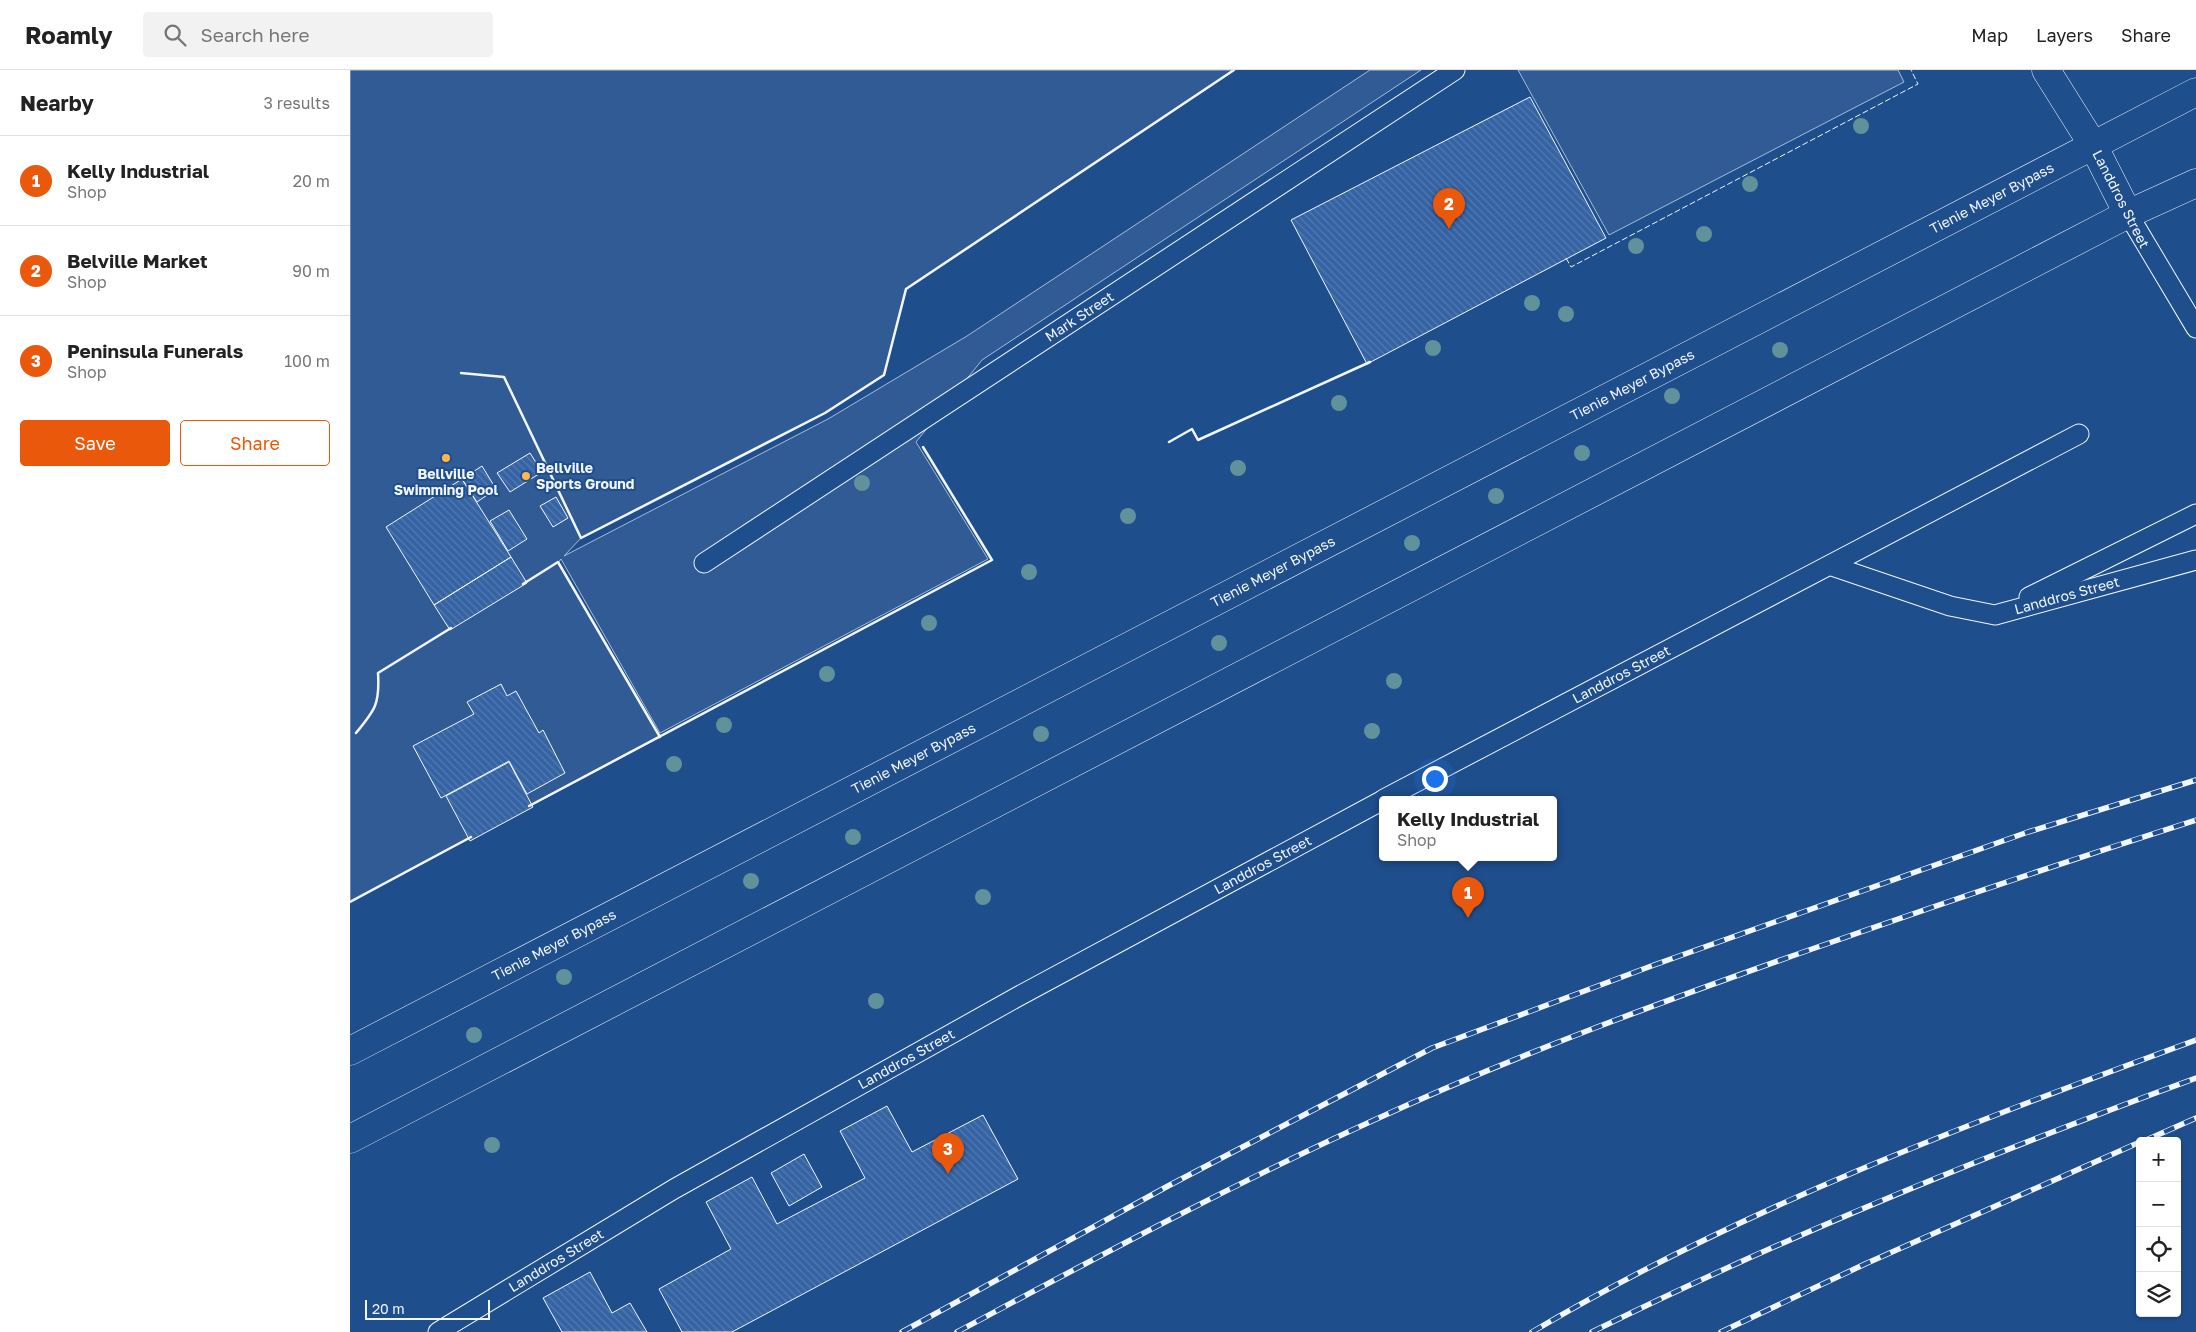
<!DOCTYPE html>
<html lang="en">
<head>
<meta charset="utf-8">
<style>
	:root { --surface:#fff; --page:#f2f2f2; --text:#222; --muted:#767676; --line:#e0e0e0; --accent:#ea580c }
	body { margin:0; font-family:"Golos Text",sans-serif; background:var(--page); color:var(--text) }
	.controls { position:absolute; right:15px; bottom:15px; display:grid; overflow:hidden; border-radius:5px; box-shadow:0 1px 4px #0004 }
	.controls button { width:45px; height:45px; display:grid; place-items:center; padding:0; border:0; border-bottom:1px solid var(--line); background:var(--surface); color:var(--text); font:25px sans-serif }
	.scale { position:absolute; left:15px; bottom:12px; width:125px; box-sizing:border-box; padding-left:5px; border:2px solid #f2f6ff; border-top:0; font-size:14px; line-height:18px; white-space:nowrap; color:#f2f6ff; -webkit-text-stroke:4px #1f4e8c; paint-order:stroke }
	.you { position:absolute; left:1084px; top:708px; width:18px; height:18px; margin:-12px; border:4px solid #fff; border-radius:50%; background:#1a73e8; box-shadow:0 0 0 8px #1a73e833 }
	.badge { display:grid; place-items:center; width:32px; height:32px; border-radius:50%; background:var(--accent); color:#fff; font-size:16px; font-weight:700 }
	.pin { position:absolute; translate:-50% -41px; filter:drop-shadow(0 1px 2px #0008) }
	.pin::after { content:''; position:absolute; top:26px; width:18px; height:15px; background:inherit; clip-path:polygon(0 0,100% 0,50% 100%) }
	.popup { position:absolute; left:1029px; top:726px; width:178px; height:65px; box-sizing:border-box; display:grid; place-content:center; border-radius:5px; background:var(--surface); filter:drop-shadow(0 1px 4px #0005); font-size:16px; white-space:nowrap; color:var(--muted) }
	.popup b { font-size:19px; color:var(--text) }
	.popup::after { content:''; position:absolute; left:50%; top:100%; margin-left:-10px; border:10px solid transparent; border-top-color:var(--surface) }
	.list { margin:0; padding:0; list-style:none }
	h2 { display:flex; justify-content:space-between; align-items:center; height:65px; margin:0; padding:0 20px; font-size:21px }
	h2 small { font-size:16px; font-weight:400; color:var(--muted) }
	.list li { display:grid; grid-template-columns:32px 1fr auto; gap:15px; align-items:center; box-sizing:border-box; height:90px; padding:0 20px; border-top:1px solid var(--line) }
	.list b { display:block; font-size:19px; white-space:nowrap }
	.list p { margin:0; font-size:16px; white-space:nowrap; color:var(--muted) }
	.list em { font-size:16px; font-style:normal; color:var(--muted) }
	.actions { display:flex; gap:10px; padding:15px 20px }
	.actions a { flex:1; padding:11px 0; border:1px solid var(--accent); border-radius:5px; text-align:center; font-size:18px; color:var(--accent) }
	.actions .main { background:var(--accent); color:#fff }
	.icon { flex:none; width:28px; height:28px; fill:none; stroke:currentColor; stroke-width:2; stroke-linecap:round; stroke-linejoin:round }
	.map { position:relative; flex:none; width:1846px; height:1262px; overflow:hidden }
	header { display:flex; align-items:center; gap:30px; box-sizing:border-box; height:70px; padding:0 25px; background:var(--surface); border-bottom:1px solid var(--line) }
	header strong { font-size:24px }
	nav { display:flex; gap:28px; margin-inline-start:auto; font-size:18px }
	.search { width:350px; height:45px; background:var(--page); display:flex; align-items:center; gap:12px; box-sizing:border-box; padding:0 18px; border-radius:5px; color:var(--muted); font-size:19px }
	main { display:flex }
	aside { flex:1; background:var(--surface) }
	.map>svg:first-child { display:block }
</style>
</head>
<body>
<header>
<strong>Roamly</strong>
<div class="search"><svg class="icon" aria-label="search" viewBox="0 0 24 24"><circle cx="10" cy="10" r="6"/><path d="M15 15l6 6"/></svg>Search here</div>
<nav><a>Map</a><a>Layers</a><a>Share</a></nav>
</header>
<main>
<aside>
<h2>Nearby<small>3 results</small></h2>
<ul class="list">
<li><span class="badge">1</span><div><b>Kelly Industrial</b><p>Shop</p></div><em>20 m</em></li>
<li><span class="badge">2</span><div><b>Belville Market</b><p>Shop</p></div><em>90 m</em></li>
<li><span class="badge">3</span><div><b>Peninsula Funerals</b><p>Shop</p></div><em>100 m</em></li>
</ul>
<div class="actions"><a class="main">Save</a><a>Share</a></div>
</aside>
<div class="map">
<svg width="1846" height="1262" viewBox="0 0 1846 1262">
	<defs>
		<pattern id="building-back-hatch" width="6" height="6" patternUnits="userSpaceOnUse" patternTransform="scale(1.25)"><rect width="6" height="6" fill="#3563a3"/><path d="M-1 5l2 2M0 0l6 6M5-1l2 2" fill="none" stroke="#537ab1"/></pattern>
	</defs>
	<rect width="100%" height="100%" fill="#1f4e8c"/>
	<path fill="#305b95" stroke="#a8bbd7" d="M0,0H884L556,219L534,305L475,343L231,468L214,486L478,349L617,266L1020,0H1071L632,290L566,372L638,489L310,663L211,489L208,493L310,667L0,832Z
		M1168,0H1548L1554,12L1259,165Z"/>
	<path fill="url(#building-back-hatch)" stroke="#f2f6ff" d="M1180,27L1256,168L1017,294L941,150Z
		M180,383L192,402L160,422L147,403Z
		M132,396L146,419L127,432L112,409Z
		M112,409L161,487L84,535L36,457Z
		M206,427L218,448L203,457L190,436Z
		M159,440L177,469L158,481L140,451Z
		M161,487L177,513L100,560L84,535Z
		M151,614L157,626L166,621L189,663L193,660L215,703L177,724L159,691L91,728L63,676L124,644L117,632Z
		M159,692L183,737L120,771L96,726Z
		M537,1036L562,1082L633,1045L668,1109L382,1262H332L309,1219L381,1179L356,1132L402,1107L427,1154L515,1108L490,1061Z
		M454,1084L472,1117L439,1136L421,1103Z
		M240,1202L262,1243L280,1233L297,1262H212L193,1228Z"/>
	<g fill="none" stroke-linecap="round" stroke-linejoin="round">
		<g stroke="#f2f6ff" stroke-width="21">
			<g id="service">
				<path d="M1778,144L1846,258"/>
				<path id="s1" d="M354,493L1105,0"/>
				<path id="s2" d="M1482,496L1600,536L1645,545L1846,490"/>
				<path d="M1679,527L1846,444"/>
				<path id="s3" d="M1034,729L1729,364"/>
				<path id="s4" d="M88,1262L324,1119L669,926L1033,730"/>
			</g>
		</g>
		<g stroke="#f2f6ff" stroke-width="29">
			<path id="minor" d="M1696,0L1743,75L1778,144"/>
		</g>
		<g stroke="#f2f6ff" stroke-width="29">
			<g id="secondary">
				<path id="s5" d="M0,981L1846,22"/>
				<path d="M0,1069L1778,144L1846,113"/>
			</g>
		</g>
		<use href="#service" stroke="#1f4e8c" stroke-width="19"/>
		<use href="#minor" stroke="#1f4e8c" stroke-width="28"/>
		<use href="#secondary" stroke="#1f4e8c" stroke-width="28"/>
		<g stroke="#f2f6ff" stroke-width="5.5">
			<path id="rail" d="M1794,1071L1846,1048
				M552,1262L818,1116L1082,978L1304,895L1678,762L1846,710
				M607,1262C744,1189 881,1115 1022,1051C1165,985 1314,931 1462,879C1590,834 1717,791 1846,750
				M1182,1262C1390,1139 1619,1053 1846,970
				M1242,1262C1438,1165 1641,1083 1846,1008
				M1371,1262L1515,1194L1790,1072"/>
		</g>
		<use href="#rail" stroke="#1f4e8c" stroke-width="4" stroke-dasharray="11" stroke-linecap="butt"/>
		<path stroke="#f2f6ff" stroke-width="1" stroke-dasharray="6 2.5" stroke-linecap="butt" d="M1216,188L1221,197L1568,14L1561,0"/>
		<path stroke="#f2f6ff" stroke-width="2.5" d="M111,303L154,307L231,468L475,343L534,305L556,219L884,0
			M819,372L842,359L848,370L1020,292
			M173,514L208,492L310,667
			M6,663C25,640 30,634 28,603L101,558
			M179,736L642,490L573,377
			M0,832L121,767"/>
	</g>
	<g fill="#61919a">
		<circle cx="1511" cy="56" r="8"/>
		<circle cx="1400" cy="114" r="8"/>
		<circle cx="1354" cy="164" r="8"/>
		<circle cx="1286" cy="176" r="8"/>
		<circle cx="1182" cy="233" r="8"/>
		<circle cx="1216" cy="244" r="8"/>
		<circle cx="1083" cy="278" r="8"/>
		<circle cx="1430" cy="280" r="8"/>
		<circle cx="1322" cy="326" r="8"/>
		<circle cx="989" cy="333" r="8"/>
		<circle cx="1232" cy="383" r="8"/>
		<circle cx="888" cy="398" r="8"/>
		<circle cx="512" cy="413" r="8"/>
		<circle cx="1146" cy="426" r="8"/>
		<circle cx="778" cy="446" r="8"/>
		<circle cx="1062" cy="473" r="8"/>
		<circle cx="679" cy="502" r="8"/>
		<circle cx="579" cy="553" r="8"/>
		<circle cx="869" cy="573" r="8"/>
		<circle cx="477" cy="604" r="8"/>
		<circle cx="1044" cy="611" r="8"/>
		<circle cx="374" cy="655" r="8"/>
		<circle cx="1022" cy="661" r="8"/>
		<circle cx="691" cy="664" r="8"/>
		<circle cx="324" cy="694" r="8"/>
		<circle cx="503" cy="767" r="8"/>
		<circle cx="401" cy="811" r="8"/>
		<circle cx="633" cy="827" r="8"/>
		<circle cx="214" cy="907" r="8"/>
		<circle cx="526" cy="931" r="8"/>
		<circle cx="124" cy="965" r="8"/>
		<circle cx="142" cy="1075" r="8"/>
	</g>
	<g fill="#ffb74d" stroke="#1f4e8c" stroke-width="2">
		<circle cx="96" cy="388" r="5"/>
		<circle cx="176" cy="406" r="5"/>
	</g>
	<g text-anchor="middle" stroke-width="4" stroke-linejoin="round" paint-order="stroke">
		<g font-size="14" fill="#f2f6ff" stroke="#1f4e8c">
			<text dy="5" stroke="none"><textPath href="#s5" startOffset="1850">Tienie Meyer Bypass</textPath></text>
			<text transform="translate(1771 129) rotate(63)" y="5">Landdros Street</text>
			<text dy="5" stroke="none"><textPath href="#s1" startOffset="449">Mark Street</textPath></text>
			<text dy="5" stroke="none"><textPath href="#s5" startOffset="1445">Tienie Meyer Bypass</textPath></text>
			<text dy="5" stroke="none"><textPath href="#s5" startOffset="1040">Tienie Meyer Bypass</textPath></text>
			<text dy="5" stroke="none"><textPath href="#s2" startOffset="245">Landdros Street</textPath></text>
			<text dy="5" stroke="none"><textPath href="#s3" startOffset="268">Landdros Street</textPath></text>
			<text dy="5" stroke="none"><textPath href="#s5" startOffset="635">Tienie Meyer Bypass</textPath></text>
			<text dy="5" stroke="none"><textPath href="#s4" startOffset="948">Landdros Street</textPath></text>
			<text dy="5" stroke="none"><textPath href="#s5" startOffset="230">Tienie Meyer Bypass</textPath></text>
			<text dy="5" stroke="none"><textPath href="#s4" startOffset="542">Landdros Street</textPath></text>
			<text dy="5" stroke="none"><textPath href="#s4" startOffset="138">Landdros Street</textPath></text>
		</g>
		<g font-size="14" font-weight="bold" fill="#f2f6ff" stroke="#1f4e8c" text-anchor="start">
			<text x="186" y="403">Bellville<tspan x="186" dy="16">Sports Ground</tspan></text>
			<text x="96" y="409" text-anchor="middle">Bellville<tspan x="96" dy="16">Swimming Pool</tspan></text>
		</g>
	</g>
</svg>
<div class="controls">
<button>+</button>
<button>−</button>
<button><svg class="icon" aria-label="locate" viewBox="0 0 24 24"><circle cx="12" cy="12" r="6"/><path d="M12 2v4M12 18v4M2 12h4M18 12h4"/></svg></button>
<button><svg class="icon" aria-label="layers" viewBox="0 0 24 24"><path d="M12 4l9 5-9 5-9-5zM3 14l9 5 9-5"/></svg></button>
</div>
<div class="scale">20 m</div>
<div class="you"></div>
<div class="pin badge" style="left:1118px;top:848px">1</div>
<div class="popup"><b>Kelly Industrial</b>Shop</div>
<div class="pin badge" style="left:1099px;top:159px">2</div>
<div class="pin badge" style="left:598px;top:1104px">3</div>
</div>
</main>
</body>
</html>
